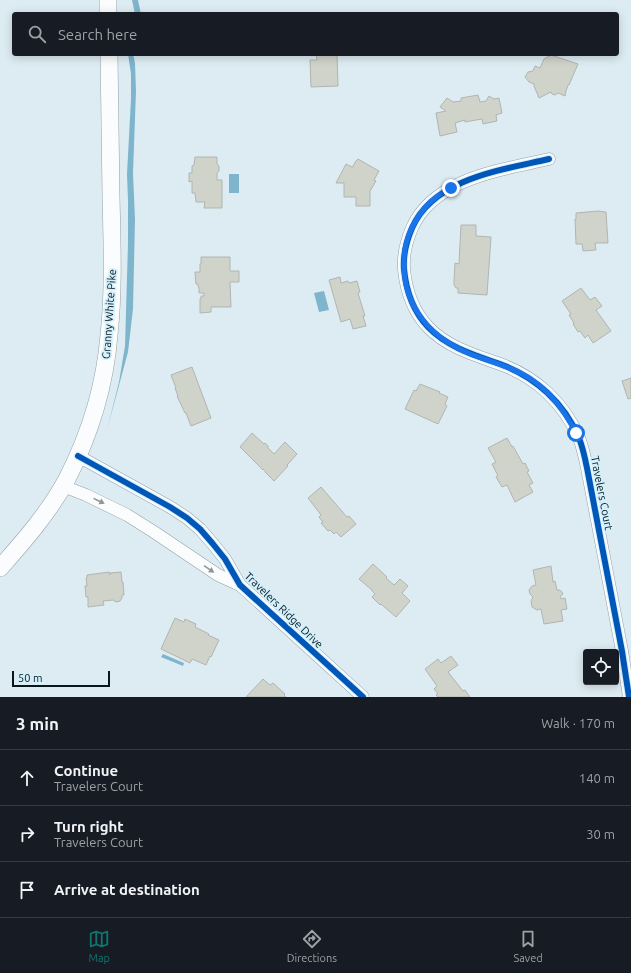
<!DOCTYPE html>
<html lang="en">
<head>
<meta charset="utf-8">
<style>
	:root { --surface:#171b24; --page:#242831; --text:#f1f3f6; --muted:#9ea1a6; --line:#363941; --accent:#0f766e }
	body { margin:0; font-family:Ubuntu,sans-serif; background:var(--page); color:var(--text) }
	.controls { position:absolute; right:12px; bottom:12px; display:grid; overflow:hidden; border-radius:4px; box-shadow:0 2px 10px #0003 }
	.controls button { width:36px; height:36px; display:grid; place-items:center; padding:0; border:0; border-bottom:1px solid var(--line); background:var(--surface); color:var(--text); font:20px sans-serif }
	.scale { position:absolute; left:12px; bottom:10px; width:98px; box-sizing:border-box; padding-left:4px; border:2px solid #09171c; border-top:0; font-size:11px; line-height:14px; white-space:nowrap; color:#09171c; -webkit-text-stroke:3px #d3f0fd; paint-order:stroke }
	.stop { position:absolute; width:12px; height:12px; margin:-9px; border:3px solid #1a73e8; border-radius:50%; background:#fff }
	.stop.end { background:#1a73e8; border-color:#fff; box-shadow:0 1px 4px #0008 }
	.list { margin:0; padding:0; list-style:none }
	h2 { display:flex; justify-content:space-between; align-items:center; height:52px; margin:0; padding:0 16px; font-size:17px }
	h2 small { font-size:13px; font-weight:400; color:var(--muted) }
	.list li { display:grid; grid-template-columns:26px 1fr auto; gap:12px; align-items:center; box-sizing:border-box; height:56px; padding:0 16px; border-top:1px solid var(--line) }
	.list b { display:block; font-size:15px; white-space:nowrap }
	.list p { margin:0; font-size:13px; white-space:nowrap; color:var(--muted) }
	.list em { font-size:13px; font-style:normal; color:var(--muted) }
	.icon { flex:none; width:22px; height:22px; fill:none; stroke:currentColor; stroke-width:2; stroke-linecap:round; stroke-linejoin:round }
	.map { position:relative; flex:none; width:631px; height:697px; overflow:hidden }
	.search { position:absolute; background:var(--surface); box-shadow:0 2px 10px #0003; left:12px; right:12px; top:12px; height:44px; display:flex; align-items:center; gap:10px; box-sizing:border-box; padding:0 14px; border-radius:4px; color:var(--muted); font-size:15px }
	.sheet { height:220px; background:var(--surface) }
	nav { display:flex; justify-content:space-around; align-items:center; box-sizing:border-box; height:56px; border-top:1px solid var(--line); background:var(--surface); font-size:11px; color:var(--muted) }
	nav a { display:grid; justify-items:center; gap:2px }
	nav .on { color:var(--accent) }
	.map>svg:first-child { display:block }
</style>
</head>
<body>
<div class="map">
<svg width="631" height="697" viewBox="0 0 631 697">
	<rect width="100%" height="100%" fill="#ddecf3"/>
	<path fill="#7eb5cc" d="M132,0H138L141,14H135Z
		M128,54H133L135,63L136,91L133,173L135,220L133,309L128,352L107,430L119,382L125,346L128,243V201L127,174L131,99V74Z
		M229,174H239V193H229Z
		M324,291L329,310L319,312L314,293Z
		M163,654L184,663L183,666L161,657Z"/>
	<path fill="#d0d3ca" stroke="#b0b5b2" d="M316,54H337L338,86L311,87L310,60H317Z
		M551,55L578,64L569,85H568L566,91L565,96L558,93L555,95L552,94L551,92L539,98L534,86V84L529,82L525,77L528,72L533,71L535,66L540,68L544,59Z
		M478,95L480,102L486,101L489,96L494,99L499,98L502,113L496,115L497,121L483,124L482,119L465,122V120L455,123L457,132L440,136L436,113L446,111L440,107L447,98L453,102L461,101V98Z
		M195,157H217V164L219,166V171L217,173V180H222V208H204L205,202H196L195,193H192V181L189,182V173H192V166L194,165Z
		M358,159L379,171L374,180L376,181L370,191V206H356V197H344V183H336L346,164L352,167H353V166L356,161Z
		M598,211L606,212L608,243H595L596,250L583,251L582,244H576L575,219H576V213Z
		M461,225H476V236L491,237L487,295L458,293V288H456L454,285V281L455,263L459,264Z
		M201,257H230V271H239V282H230L231,307H211V312L200,313V299H201V296H204V293H199V287H198V284H196L195,272H200V264H201Z
		M340,277L341,283L348,281L349,283L357,281L360,292L358,293L365,316H363L366,326L353,329L350,319L341,322L329,280Z
		M581,288L590,300L595,297L602,306L596,310L611,331L593,343L588,335L585,338L580,331L578,332L573,324L574,323L569,315L571,314L562,301Z
		M192,367L211,418L191,426L186,413H185L177,396H178L175,388H176L171,375Z
		M631,378V398L628,399L622,381Z
		M420,384L440,392L439,393L448,397L445,404L447,406L438,424L405,409L414,390L416,391Z
		M252,433L264,444L265,443L268,446V448L274,454L285,442L297,454L287,465L288,466L274,481L265,472H266L263,469V470L240,447Z
		M507,438L512,447L513,446L523,464L525,463L529,471L527,472L533,483L529,485L533,492L515,502L507,485L502,487L496,477L498,476L492,464L496,462L488,448Z
		M321,487L347,517L349,516L356,524L341,537L336,532L334,534L330,530L328,531L321,523L323,522L319,517L321,515L308,498Z
		M373,564L387,577L386,578L394,585L400,579L408,586L402,593L410,601L396,617L381,604L380,605L372,597L375,594L372,591V590L359,579Z
		M551,566L553,582L555,581L557,590H560L562,592L563,594L560,597L561,599L565,598L567,609L561,610L563,621L544,624L541,609L537,610L532,607L531,601L533,597L530,594L529,590L532,586L536,585L533,570Z
		M109,572V574H111L110,573L121,572L122,582H123L124,595H122V598L120,601L116,602L113,600L103,601L104,605L88,607V597H86L85,586H87L86,578H87V575Z
		M175,618L184,622L185,619L196,624L195,627L209,634L208,635L219,640L211,657L210,656L206,665L192,659L190,663L161,649Z
		M451,656L458,665L448,672L463,691L465,690L470,697H438L436,695L438,694L434,689L437,686L425,669L438,659L441,663Z
		M263,679L270,685L273,683L285,694L284,695L286,697H246Z"/>
	<g fill="none" stroke-linecap="round" stroke-linejoin="round">
		<g stroke="#93a0a6" stroke-width="13">
			<path id="minor" d="M549,159C502,170 434,178 412,228C406,242 403,255 404,269C406,291 413,311 428,327C447,347 474,355 500,364C536,377 564,403 579,438C583,448 585,458 587,468L622,651L629,697
				M78,456L170,507L187,518L200,529L213,544L225,559L240,585L363,697
				M63,486L86,495L127,515L154,532L218,575L240,585"/>
		</g>
		<g stroke="#93a0a6" stroke-width="18">
			<path id="secondary" d="M108,0V14
				M0,568C24,541 50,511 67,479C90,434 105,385 109,335C114,289 112,242 111,196C110,149 110,101 109,54"/>
		</g>
		<use href="#minor" stroke="#fafcfd" stroke-width="12"/>
		<use href="#secondary" stroke="#fafcfd" stroke-width="17"/>
		<g stroke="#d3f0fd" stroke-width="8">
			<path id="cycleway" d="M549,159C502,170 434,178 412,228C406,242 403,255 404,269C406,291 413,311 428,327C447,347 474,355 500,364C536,377 564,403 579,438C583,448 585,458 587,468L622,651L629,697
				M78,456L170,507L187,518L200,529L213,544L225,559L240,585L363,697"/>
		</g>
		<use href="#cycleway" stroke="#0057b8" stroke-width="6"/>
	</g>
	<defs><path id="oneway-solid" d="M-6-.8H1V-3.2L6.5 0L1 3.2V.8H-6Z"/></defs>
	<g fill="#8e9598">
		<use href="#oneway-solid" transform="translate(99 501) rotate(26)"/>
		<use href="#oneway-solid" transform="translate(209 569) rotate(34)"/>
	</g>
	<g fill="none" stroke-linecap="round" stroke-linejoin="round">
		<path stroke="#1a73e8" stroke-width="5" d="M451,188C446,191 440,194 435,198C420,210 408,230 405,249C398,299 425,335 470,354C491,362 513,367 532,380C552,393 565,412 576,433"/>
	</g>
	<g text-anchor="middle" stroke-width="3.5" stroke-linejoin="round" paint-order="stroke">
		<g font-size="11" fill="#09171c" stroke="#d3f0fd">
			<text transform="translate(109 314) rotate(-86)" y="4">Granny White Pike</text>
			<text transform="translate(602 493) rotate(79)" y="4">Travelers Court</text>
			<text transform="translate(284 610) rotate(44)" y="4">Travelers Ridge Drive</text>
		</g>
	</g>
</svg>
<div class="controls">
<button><svg class="icon" aria-label="locate" viewBox="0 0 24 24"><circle cx="12" cy="12" r="6"/><path d="M12 2v4M12 18v4M2 12h4M18 12h4"/></svg></button>
</div>
<div class="scale">50 m</div>
<div class="stop" style="left:576px;top:433px"></div>
<div class="stop end" style="left:451px;top:188px"></div>
<div class="search"><svg class="icon" aria-label="search" viewBox="0 0 24 24"><circle cx="10" cy="10" r="6"/><path d="M15 15l6 6"/></svg>Search here</div>
</div>
<section class="sheet">
<h2>3 min<small>Walk · 170 m</small></h2>
<ul class="list">
<li><svg class="icon" aria-label="ahead" viewBox="0 0 24 24"><path d="M12 20V5M6 11l6-6 6 6"/></svg><div><b>Continue</b><p>Travelers Court</p></div><em>140 m</em></li>
<li><svg class="icon" aria-label="right" viewBox="0 0 24 24"><path d="M7 20v-9h11M14 6l5 5-5 5"/></svg><div><b>Turn right</b><p>Travelers Court</p></div><em>30 m</em></li>
<li><svg class="icon" aria-label="arrive" viewBox="0 0 24 24"><path d="M6 21V4h12l-3 4 3 4H6"/></svg><div><b>Arrive at destination</b></div></li>
</ul>
</section>
<nav>
<a class="on"><svg class="icon" aria-label="map" viewBox="0 0 24 24"><path d="M3 6l6-2 6 2 6-2v14l-6 2-6-2-6 2zM9 4v14M15 6v14"/></svg>Map</a>
<a><svg class="icon" aria-label="directions" viewBox="0 0 24 24"><path d="M12 3l9 9-9 9-9-9zM9 14v-3h6M13 9l2 2-2 2"/></svg>Directions</a>
<a><svg class="icon" aria-label="saved" viewBox="0 0 24 24"><path d="M7 4h10v16l-5-4-5 4z"/></svg>Saved</a>
</nav>
</body>
</html>
